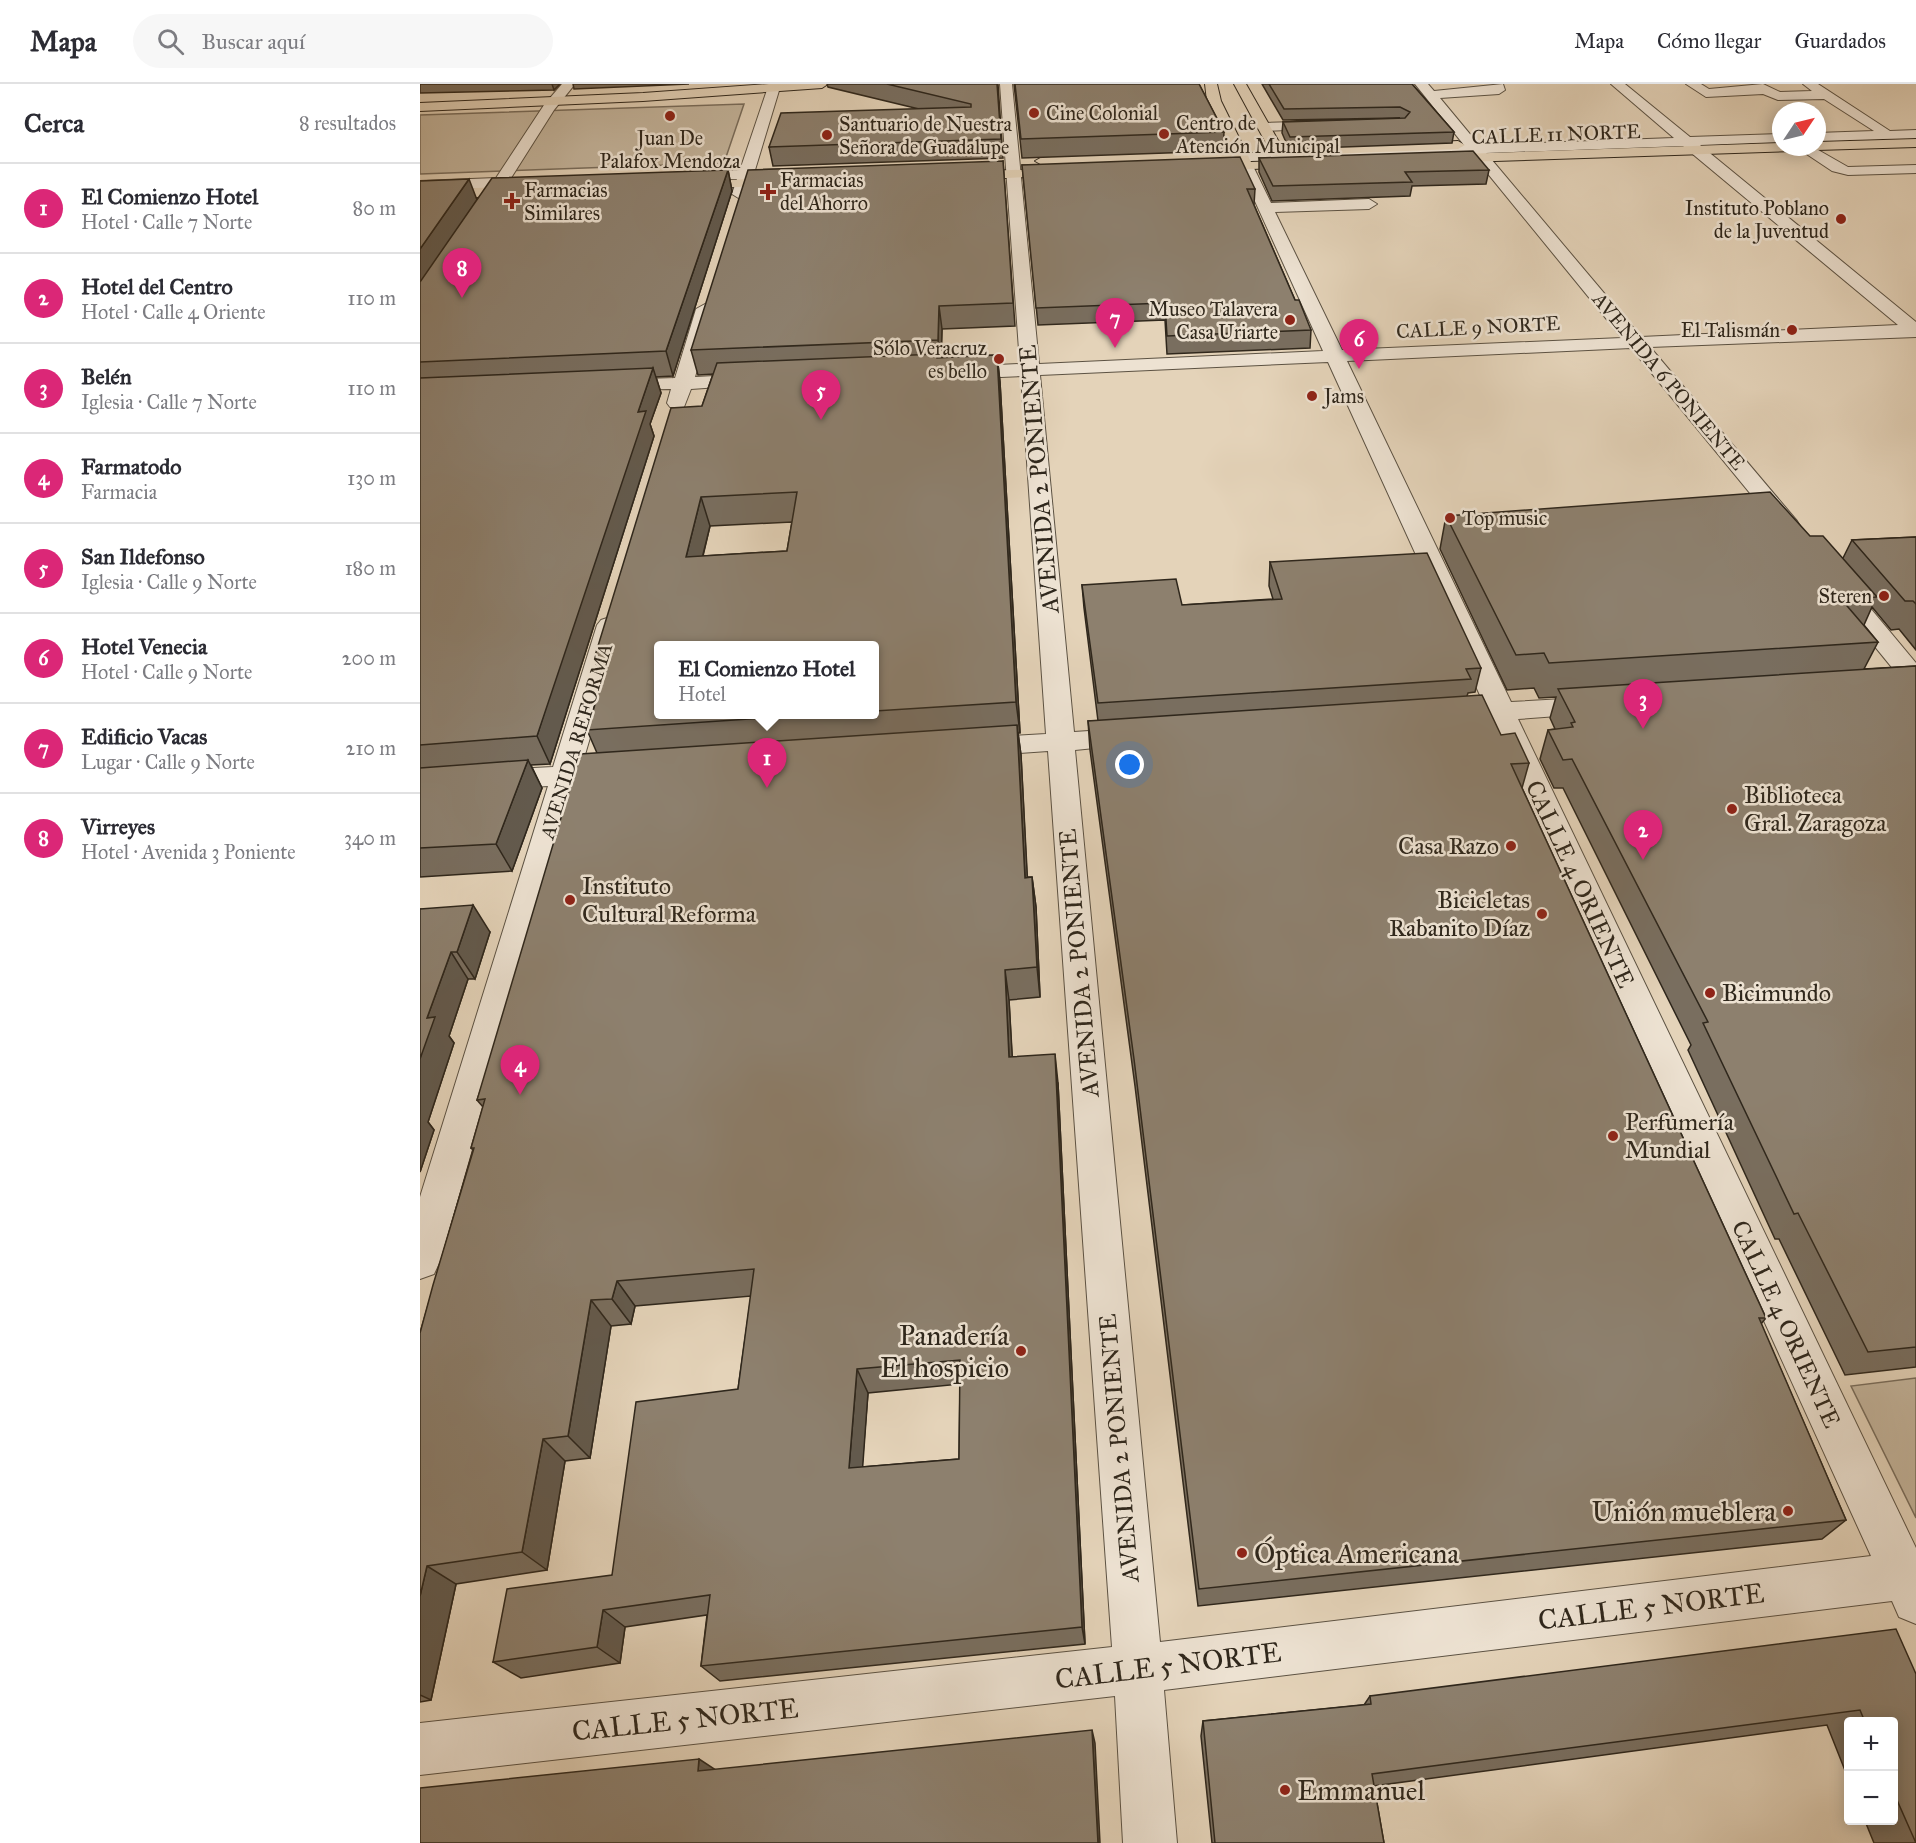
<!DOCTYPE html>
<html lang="es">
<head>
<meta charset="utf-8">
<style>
	:root { --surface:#fff; --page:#f7f7f7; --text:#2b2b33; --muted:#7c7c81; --line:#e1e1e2; --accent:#db2777 }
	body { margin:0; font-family:"IM FELL Great Primer",serif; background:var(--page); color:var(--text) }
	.controls { position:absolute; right:18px; bottom:18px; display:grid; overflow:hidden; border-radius:6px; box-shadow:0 3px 15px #0003 }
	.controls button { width:54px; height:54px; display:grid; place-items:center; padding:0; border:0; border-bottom:2px solid var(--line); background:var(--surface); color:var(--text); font:30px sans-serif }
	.compass { position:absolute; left:1352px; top:18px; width:54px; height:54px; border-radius:50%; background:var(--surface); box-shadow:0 3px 15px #0003; rotate:55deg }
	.you { position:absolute; left:710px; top:681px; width:21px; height:21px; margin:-15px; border:4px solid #fff; border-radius:50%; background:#1a73e8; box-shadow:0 0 0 9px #1a73e833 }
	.badge { display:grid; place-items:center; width:39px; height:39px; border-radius:50%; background:var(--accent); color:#fff; font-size:20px; font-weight:700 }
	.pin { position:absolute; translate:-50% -50px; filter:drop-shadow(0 2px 3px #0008) }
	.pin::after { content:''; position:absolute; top:32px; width:21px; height:18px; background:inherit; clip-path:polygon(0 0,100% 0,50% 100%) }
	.popup { position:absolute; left:234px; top:557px; width:225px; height:78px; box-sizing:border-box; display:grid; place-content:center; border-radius:6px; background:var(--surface); filter:drop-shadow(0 2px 4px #0005); font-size:20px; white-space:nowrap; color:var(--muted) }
	.popup b { font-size:22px; color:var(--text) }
	.popup::after { content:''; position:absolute; left:50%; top:100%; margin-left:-12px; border:12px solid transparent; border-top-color:var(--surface) }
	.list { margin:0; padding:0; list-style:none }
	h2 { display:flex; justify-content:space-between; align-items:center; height:78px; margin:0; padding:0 24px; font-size:26px }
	h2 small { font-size:20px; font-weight:400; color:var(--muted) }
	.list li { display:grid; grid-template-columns:39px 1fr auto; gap:18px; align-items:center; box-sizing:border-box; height:90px; padding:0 24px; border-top:2px solid var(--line) }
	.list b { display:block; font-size:22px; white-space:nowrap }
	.list p { margin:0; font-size:20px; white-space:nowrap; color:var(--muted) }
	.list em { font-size:20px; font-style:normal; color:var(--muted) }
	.icon { flex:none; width:33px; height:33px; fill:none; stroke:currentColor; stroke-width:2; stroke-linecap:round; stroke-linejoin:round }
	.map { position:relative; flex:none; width:1496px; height:1759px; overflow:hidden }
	header { display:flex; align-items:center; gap:36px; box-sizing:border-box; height:84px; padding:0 30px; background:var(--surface); border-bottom:2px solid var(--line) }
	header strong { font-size:28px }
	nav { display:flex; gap:33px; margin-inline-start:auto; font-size:21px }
	.search { width:420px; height:54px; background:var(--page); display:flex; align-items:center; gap:15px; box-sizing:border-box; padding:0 21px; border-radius:33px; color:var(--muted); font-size:22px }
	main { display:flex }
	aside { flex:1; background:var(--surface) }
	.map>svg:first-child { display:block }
</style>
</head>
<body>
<header>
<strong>Mapa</strong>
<div class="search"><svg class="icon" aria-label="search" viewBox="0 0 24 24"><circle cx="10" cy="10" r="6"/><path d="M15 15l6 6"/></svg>Buscar aquí</div>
<nav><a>Mapa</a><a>Cómo llegar</a><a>Guardados</a></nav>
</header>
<main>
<aside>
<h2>Cerca<small>8 resultados</small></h2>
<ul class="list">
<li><span class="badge">1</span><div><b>El Comienzo Hotel</b><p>Hotel · Calle 7 Norte</p></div><em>80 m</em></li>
<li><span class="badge">2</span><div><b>Hotel del Centro</b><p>Hotel · Calle 4 Oriente</p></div><em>110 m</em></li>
<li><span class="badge">3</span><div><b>Belén</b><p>Iglesia · Calle 7 Norte</p></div><em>110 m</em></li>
<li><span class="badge">4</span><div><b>Farmatodo</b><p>Farmacia</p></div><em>130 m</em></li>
<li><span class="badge">5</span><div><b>San Ildefonso</b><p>Iglesia · Calle 9 Norte</p></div><em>180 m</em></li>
<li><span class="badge">6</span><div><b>Hotel Venecia</b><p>Hotel · Calle 9 Norte</p></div><em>200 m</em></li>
<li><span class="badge">7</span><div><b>Edificio Vacas</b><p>Lugar · Calle 9 Norte</p></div><em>210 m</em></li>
<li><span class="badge">8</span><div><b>Virreyes</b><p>Hotel · Avenida 3 Poniente</p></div><em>340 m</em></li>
</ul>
</aside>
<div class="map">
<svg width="1496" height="1759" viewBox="0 0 1496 1759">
	<rect width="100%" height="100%" fill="#e4d3b9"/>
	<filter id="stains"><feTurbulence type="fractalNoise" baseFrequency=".00333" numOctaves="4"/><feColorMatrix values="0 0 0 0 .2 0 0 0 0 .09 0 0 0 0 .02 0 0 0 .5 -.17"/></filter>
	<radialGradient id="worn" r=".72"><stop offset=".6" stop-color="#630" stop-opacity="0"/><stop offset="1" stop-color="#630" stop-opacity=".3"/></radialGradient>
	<path fill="#c5b69e" stroke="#7a6e5d" stroke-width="1.5" d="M324,20L304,79L0,90V31Z
		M1496,1294V1434L1431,1302Z"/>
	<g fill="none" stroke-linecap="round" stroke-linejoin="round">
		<g stroke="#5c5243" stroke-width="2">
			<path id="minor" d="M142,0H155L134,26L91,94L117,95L119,98L117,101L85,103L76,116L71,118L63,113L70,104L0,105V97L76,94L124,21Z
				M349,0H361L335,86L370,85L377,89L375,92L332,95L328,110L320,115L312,110L317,95L258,96L256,93L263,89L320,86Z
				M580,0H592L619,280L903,267L819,82L826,78L833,82L851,119L949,115L957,120L949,125L855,128L922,266L1202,254L1051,69L802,78L795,74L802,70L1044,61L995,0H1008L1014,7L1083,0L1085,6L1079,10L1020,14L1059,61L1254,54L1191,0H1205L1270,53L1361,50V58L1280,61L1496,238V253L1230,263L1377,437L1380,442L1377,447H1361L1211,264L927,277L1091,618L1178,613L1188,615L1192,621L1188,627L1178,629L1098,635L1496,1464V1540L1479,1533L1472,1517L744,1606L757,1759H703L695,1612L0,1691V1639L692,1563L628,667L556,672L546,669L542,663L546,657L556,654L626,650L601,292L536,295L526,289L536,283L600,280ZM1263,62L1478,241L1221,253L1066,69ZM908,278L1064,620L1048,623L1044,629L1048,635L1071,637L1451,1472L740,1558L655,666L724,659L728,653L724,647L714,644L654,648L620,291Z
				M1266,0H1281L1289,5L1343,0L1360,8L1392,7L1383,0H1398L1470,47L1496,46V54L1397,57V49L1454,47L1404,15L1358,16L1343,10L1286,13Z
				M908,37L915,41L913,44L845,47L838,43L845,39Z
				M1376,63H1393L1428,83L1496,81V89L1428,91L1412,87Z
				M285,220L294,225L275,293L334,290L344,296L341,300L271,305L264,323H250L247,319L251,305L187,306L184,302L194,296L255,294L276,225Z
				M1417,493L1426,495L1496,579V604L1487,602L1408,505L1405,500L1408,495Z
				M190,533L199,536L203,541L162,681L199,679L209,681L213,688L209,695L157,700L20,1177L14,1190L0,1195V1113L128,702L0,710V690L133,683L177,541L181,536Z"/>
		</g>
		<g stroke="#2f271c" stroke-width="2">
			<path id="major" d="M349,0H408L402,4L223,17L0,27V19L223,9Z
				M785,0H797L801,17L831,78L884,76L889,77L891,80L889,83L775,87L773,84L780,80L817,78L787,17Z
				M814,0H826L863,65L1038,57L1045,61L1038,65L853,72Z
				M1496,55V63L1397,66L1391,63H1397V58Z
				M1361,59V63H1381L1374,67L1013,79L1006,75L1013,71Z
				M805,67L812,71L810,74L622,81L615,77L622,73Z
				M647,84L654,88L652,91L540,96L533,92L540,88Z
				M368,94L375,98L373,101L267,105L260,101L267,97Z
				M107,102L112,104L115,107L112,110L0,116V106Z"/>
		</g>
		<use href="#minor" fill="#ede2d2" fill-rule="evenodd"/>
		<use href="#major" fill="#e4d3b9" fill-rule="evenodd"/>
	</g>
	<path fill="#796e5f" stroke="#2f271c" stroke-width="1.5" fill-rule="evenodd" d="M0,0H140L134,6L0,9Z
		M153,0H269L154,5Z
		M407,0H578L583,74L353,82L349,63L499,25L408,3Z
		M594,0H779L804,48L803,67L602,74Z
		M842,0H992L1034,48L1032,59L869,65L862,49L863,38L980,34L863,36Z
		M839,74L1069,86L1066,100L992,102L990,112L852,117L839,88Z
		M583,77L595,242L522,245L521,273L577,271L580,298L600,649H598L601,671L607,793H612L616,823L620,913L589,916L592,973L638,999L665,1560L300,1597L281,1582L287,1531L205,1543L200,1579L101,1594L73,1578L192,1491L318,1305L331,1212L215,1222L211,1240L191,1242L170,1374L145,1377L127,1486L36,1500L11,1616L0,1618V1249L53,1066L51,1064L63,1023L57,1016L177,669L167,646L183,595L174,575L282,322L293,290L278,291L271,266ZM372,438L367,467L283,472L290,442ZM455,561V630H239ZM540,1300L539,1375L442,1383L448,1309Z
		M602,81L835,105L834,121L875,216L891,246L890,264L747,270L745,236L618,241Z
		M308,86L312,107L253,292L236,293L241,309L230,340L234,352L130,680L111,681L122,704L92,787L0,793V97L57,115Z
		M1026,432L1423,474L1432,456L1496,453V566L1479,545L1471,546L1452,523L1444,541L1458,558L1444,585L1496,582V1283L1425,1291L1359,1155H1355L1268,966L1271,961L1143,704H1134L1120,675L1128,646L1135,645L1130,634L1136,613L1119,614L1114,604L1087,606L1020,465Z
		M850,478L1061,584L1055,608L1048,609L1047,612L1081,651L1109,679L1102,704L1346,1234L1341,1240L1426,1436L1402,1455L778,1522L715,1002L670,666L668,637H678L664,524L662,501L762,521L853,515L849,502Z
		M0,825L70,848L55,895H48L29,952L34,959L8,1038L14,1046L0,1088Z
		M1496,1590V1759H1454L1445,1737H1473V1638H1428V1694L1407,1641L954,1702L964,1759H792L781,1652L783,1637L944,1621L950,1612Z"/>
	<path fill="#635a4d" stroke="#2f271c" stroke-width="1.5" d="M132,0H140L134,6Z
		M308,86L312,107L253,292L246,267Z
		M49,95L57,116L0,202V165Z
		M519,222L522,245L521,280L518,256Z
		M577,271L580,298L600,649L596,618Z
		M233,284L241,309L230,340L234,352L130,680L117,652L218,328Z
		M281,413L290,442L275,503L266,473Z
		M597,641L601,671L609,824L605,794Z
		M108,676L122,704L92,787L76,760Z
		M612,793L616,823L620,913L617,883Z
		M53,821L70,848L55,895L37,868Z
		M31,868L48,895L29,952L34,959L8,1038L14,1046L0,1088V975L7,934Z
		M585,886L589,916L594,1002L589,973Z
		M635,970L638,999L665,1560L662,1543Z
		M197,1197L215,1222L211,1240L192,1215Z
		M171,1216L191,1242L170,1374L148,1352Z
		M437,1285L448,1309L441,1406L429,1384Z
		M123,1355L145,1377L127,1486L102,1468Z
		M7,1482L36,1500L11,1616L0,1611V1512Z
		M183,1526L205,1543L200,1579L177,1563Z
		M672,1646L675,1659L680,1759H678Z
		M279,1675L299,1688L278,1687Z"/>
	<path fill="#8d806e" stroke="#2f271c" stroke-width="1.5" fill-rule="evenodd" d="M467,0H577L581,55L349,63L361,29L551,23V20Z
		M595,0H779L804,48L601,55Z
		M849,0H992L1034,48L870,53L863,38L985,34L990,28L980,23L864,25Z
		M1053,67L1069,86L985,88L992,98L853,102L839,74Z
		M820,73L835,105H827L875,216H879L891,246L747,252L745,219L616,224L602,81Z
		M583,77L593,219L519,222L518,256L271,266L328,86Z
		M308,86L246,267L0,278V198L72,94Z
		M49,95L0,165V97Z
		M517,270V274L577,271L596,618L455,627V561H239V630H405L167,646L188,579L174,575L251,324L282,322L297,279ZM377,408L367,467L266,473L281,413Z
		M233,284L218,328L226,327L117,652L0,661V294Z
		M1350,408L1390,452H1403L1457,513L1422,516L1458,558L1129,579L1124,569L1096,571L1026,432Z
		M1496,453V520L1493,517H1485L1432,456Z
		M1007,469L1061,584L1046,585L1051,595L678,619L662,501L756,495L762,521L862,515L850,478Z
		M1496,582V1263L1448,1268L1378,1129L1374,1130L1283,939L1288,938L1152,675L1143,676L1128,646L1153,643L1151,639L1155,638L1138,605Z
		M1062,611L1081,651L1095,649L1109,679L1091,680L1346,1234H1339L1426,1436L779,1505L714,975L668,637Z
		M597,641L605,794L612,793L617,883L585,886L589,973L635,970L662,1543L281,1582L290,1511L183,1526L177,1563L73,1578L87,1505L192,1491L216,1318L318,1305L334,1185L197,1197L192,1215L171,1216L148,1352L123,1355L102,1468L7,1482L0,1512V1249L13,1201L54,1064H51L65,1015L57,1016L160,670ZM540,1276L539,1375L429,1384L437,1285Z
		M108,676L76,760L0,764V684Z
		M53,821L37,868H31L7,934L15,933L0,975V825Z
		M1476,1545L1496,1590V1759L1473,1707V1638H1445L1440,1626L952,1690L964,1759H795L783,1637L951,1620L950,1612Z
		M672,1646L678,1759H0V1704L279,1675L278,1687Z"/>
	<g fill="#8f2418" stroke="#ede2d2" stroke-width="2">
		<circle cx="614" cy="29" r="6"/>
		<circle cx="250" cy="32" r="6"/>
		<circle cx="744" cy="50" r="6"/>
		<circle cx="407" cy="51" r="6"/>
		<path d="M345 99h6v6h6v6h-6v6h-6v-6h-6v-6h6z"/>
		<path d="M89 108h6v6h6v6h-6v6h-6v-6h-6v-6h6z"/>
		<circle cx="1421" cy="135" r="6"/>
		<circle cx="870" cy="236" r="6"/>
		<circle cx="1372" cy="246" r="6"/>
		<circle cx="579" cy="275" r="6"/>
		<circle cx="892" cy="312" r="6"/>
		<circle cx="1030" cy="434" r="6"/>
		<circle cx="1464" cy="512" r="6"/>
		<circle cx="1312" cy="725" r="6"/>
		<circle cx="1091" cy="762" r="6"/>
		<circle cx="150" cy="816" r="6"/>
		<circle cx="1122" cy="830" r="6"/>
		<circle cx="1290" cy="909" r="6"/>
		<circle cx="1193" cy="1052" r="6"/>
		<circle cx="601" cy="1267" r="6"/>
		<circle cx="1368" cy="1427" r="6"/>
		<circle cx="822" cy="1469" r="6"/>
		<circle cx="865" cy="1706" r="6"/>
	</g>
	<g text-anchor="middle" stroke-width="5" stroke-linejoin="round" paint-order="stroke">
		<g font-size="20" fill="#2f271c" stroke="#ede2d2" text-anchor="start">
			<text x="626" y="36">Cine Colonial</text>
			<text x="756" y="46">Centro de<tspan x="756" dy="23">Atención Municipal</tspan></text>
			<text x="419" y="47">Santuario de Nuestra<tspan x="419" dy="23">Señora de Guadalupe</tspan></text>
			<text x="250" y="61" text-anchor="middle">Juan De<tspan x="250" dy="23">Palafox Mendoza</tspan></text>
			<text x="360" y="103">Farmacias<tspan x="360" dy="23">del Ahorro</tspan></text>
			<text x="104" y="113">Farmacias<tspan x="104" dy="23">Similares</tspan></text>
			<text x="1409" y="131" text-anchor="end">Instituto Poblano<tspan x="1409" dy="23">de la Juventud</tspan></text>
			<text x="858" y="232" text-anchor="end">Museo Talavera<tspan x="858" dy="23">Casa Uriarte</tspan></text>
			<text x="1360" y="253" text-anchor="end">El Talismán</text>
			<text x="567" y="271" text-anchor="end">Sólo Veracruz<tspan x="567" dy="23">es bello</tspan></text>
			<text x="904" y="319">Jams</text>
			<text x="1042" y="441">Top music</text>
			<text x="1452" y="519" text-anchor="end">Steren</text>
		</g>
		<g font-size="20" fill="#2f271c" stroke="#ede2d2">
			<text transform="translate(1136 50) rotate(-2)" y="7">CALLE 11 NORTE</text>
			<text transform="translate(1058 243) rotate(-3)" y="7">CALLE 9 NORTE</text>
			<text transform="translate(1249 297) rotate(50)" y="7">AVENIDA 6 PONIENTE</text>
			<text transform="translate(156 657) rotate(-73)" y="7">AVENIDA REFORMA</text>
		</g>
		<g font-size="24" fill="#2f271c" stroke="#ede2d2">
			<text transform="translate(619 395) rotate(-95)" y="8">AVENIDA 2 PONIENTE</text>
			<text transform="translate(1160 800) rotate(65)" y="8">CALLE 4 ORIENTE</text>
			<text transform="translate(659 879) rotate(-95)" y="8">AVENIDA 2 PONIENTE</text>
			<text transform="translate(1366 1240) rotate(65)" y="8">CALLE 4 ORIENTE</text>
			<text transform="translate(699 1364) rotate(-95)" y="8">AVENIDA 2 PONIENTE</text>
		</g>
		<g font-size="24" fill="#2f271c" stroke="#ede2d2" text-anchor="start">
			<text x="1324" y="719">Biblioteca<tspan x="1324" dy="28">Gral. Zaragoza</tspan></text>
			<text x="1079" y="770" text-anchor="end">Casa Razo</text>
			<text x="162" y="810">Instituto<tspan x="162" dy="28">Cultural Reforma</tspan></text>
			<text x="1110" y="824" text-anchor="end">Bicicletas<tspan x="1110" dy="28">Rabanito Díaz</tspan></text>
			<text x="1302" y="917">Bicimundo</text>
			<text x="1205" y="1046">Perfumería<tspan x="1205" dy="28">Mundial</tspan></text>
		</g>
		<g font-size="28" fill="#2f271c" stroke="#ede2d2" text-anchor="end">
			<text x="589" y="1261">Panadería<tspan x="589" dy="32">El hospicio</tspan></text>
			<text x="1356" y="1437">Unión mueblera</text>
			<text x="834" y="1479" text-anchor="start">Óptica Americana</text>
			<text x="877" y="1716" text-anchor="start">Emmanuel</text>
		</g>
		<g font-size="28" fill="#2f271c" stroke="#ede2d2">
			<text transform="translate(1231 1522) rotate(-7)" y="10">CALLE 5 NORTE</text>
			<text transform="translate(748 1581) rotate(-7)" y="10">CALLE 5 NORTE</text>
			<text transform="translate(265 1635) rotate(-6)" y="10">CALLE 5 NORTE</text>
		</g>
	</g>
	<rect width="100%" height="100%" filter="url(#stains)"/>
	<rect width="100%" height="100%" fill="url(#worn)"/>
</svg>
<div class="controls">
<button>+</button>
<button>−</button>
</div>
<svg class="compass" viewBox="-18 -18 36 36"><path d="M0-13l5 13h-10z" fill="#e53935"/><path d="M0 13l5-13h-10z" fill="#7c7c81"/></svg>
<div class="you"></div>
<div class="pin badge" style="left:347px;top:704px">1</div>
<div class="popup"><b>El Comienzo Hotel</b>Hotel</div>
<div class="pin badge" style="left:1223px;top:776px">2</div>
<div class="pin badge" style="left:1223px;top:645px">3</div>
<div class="pin badge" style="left:100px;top:1011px">4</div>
<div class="pin badge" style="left:401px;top:336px">5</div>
<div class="pin badge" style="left:939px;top:285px">6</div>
<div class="pin badge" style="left:695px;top:264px">7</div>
<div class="pin badge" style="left:42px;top:214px">8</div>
</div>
</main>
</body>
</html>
